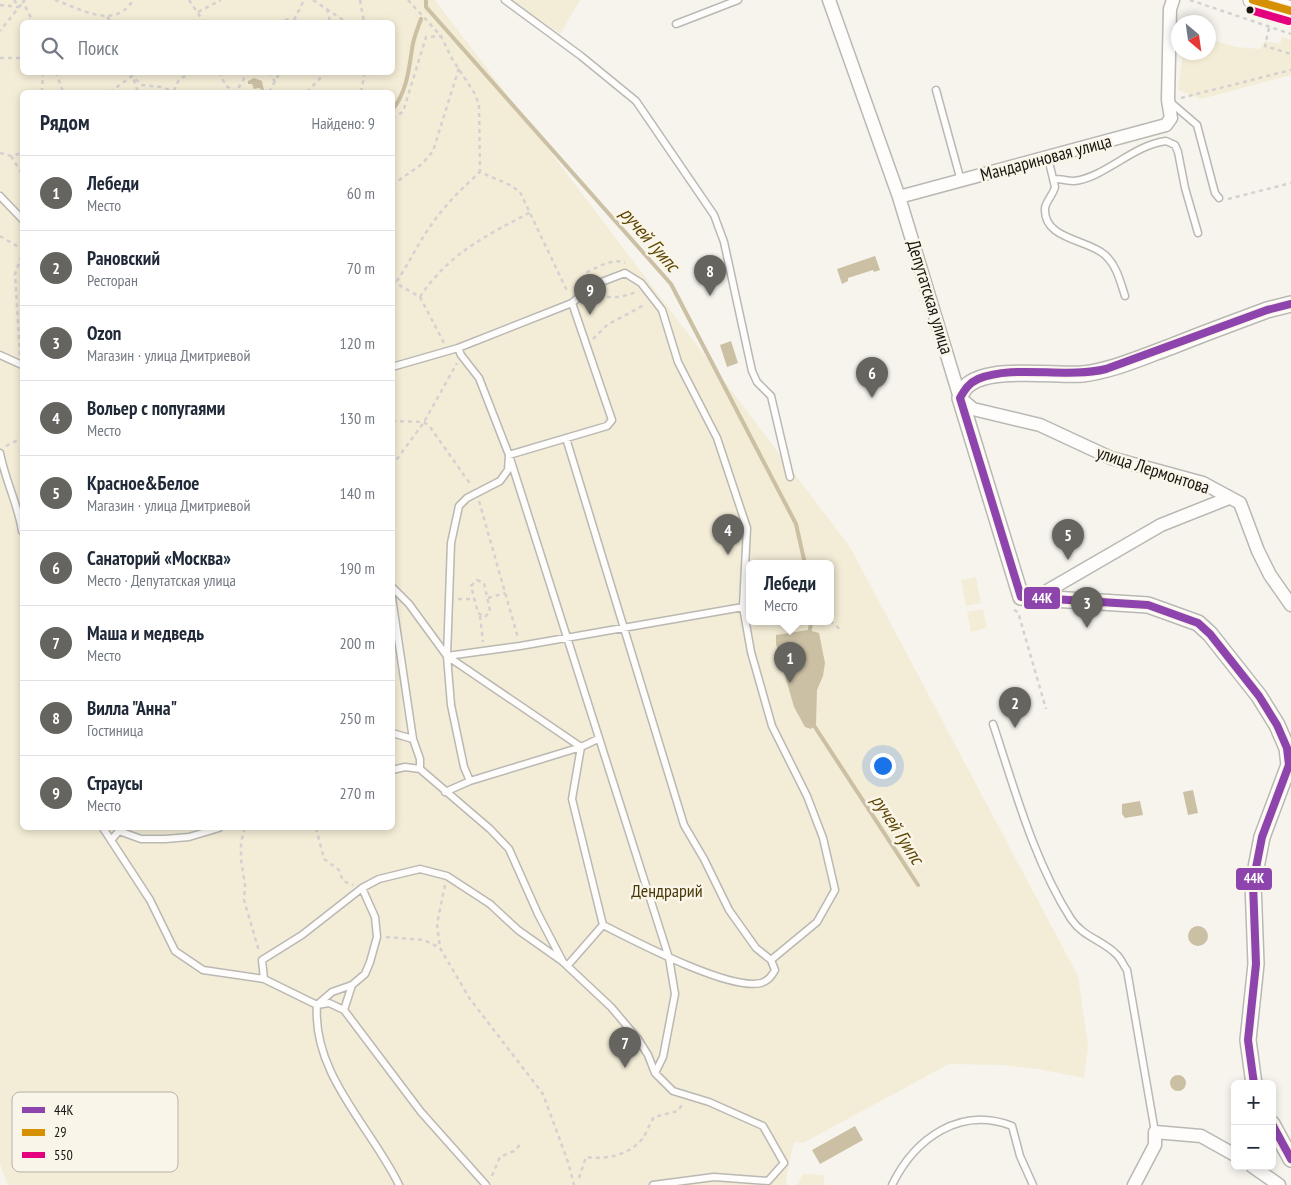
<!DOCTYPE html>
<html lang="ru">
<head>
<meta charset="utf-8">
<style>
	:root { --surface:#fff; --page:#f2f2f3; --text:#1f2937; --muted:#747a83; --line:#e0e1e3; --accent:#65645f }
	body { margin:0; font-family:"PT Sans Narrow",sans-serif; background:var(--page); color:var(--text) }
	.controls { position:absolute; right:15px; bottom:15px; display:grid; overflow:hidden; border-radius:8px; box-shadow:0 2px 8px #0003 }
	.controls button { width:45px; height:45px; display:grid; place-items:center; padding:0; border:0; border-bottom:1px solid var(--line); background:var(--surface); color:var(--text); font:25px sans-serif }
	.compass { position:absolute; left:1171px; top:15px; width:45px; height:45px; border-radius:50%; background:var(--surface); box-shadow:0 2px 8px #0003; rotate:151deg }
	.you { position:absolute; left:882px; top:765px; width:18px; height:18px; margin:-12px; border:4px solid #fff; border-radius:50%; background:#1a73e8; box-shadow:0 0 0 8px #1a73e833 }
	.badge { display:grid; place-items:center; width:32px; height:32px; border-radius:50%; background:var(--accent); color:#fff; font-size:16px; font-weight:700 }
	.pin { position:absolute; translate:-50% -41px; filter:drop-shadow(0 1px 2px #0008) }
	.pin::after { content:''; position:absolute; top:26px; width:18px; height:15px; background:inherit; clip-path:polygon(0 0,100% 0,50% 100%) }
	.popup { position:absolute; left:746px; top:560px; width:88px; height:65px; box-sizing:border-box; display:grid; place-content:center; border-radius:8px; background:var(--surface); filter:drop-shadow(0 1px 4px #0005); font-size:16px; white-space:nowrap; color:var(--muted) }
	.popup b { font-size:19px; color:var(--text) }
	.popup::after { content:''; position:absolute; left:50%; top:100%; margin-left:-10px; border:10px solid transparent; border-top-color:var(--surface) }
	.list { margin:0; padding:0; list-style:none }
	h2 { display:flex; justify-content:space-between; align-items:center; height:65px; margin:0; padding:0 20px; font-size:21px }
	h2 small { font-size:16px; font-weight:400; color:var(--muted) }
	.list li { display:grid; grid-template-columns:32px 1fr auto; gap:15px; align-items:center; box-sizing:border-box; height:75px; padding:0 20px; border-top:1px solid var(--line) }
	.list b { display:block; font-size:19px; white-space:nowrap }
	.list p { margin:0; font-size:16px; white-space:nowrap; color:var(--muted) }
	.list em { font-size:16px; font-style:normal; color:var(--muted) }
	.icon { flex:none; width:28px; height:28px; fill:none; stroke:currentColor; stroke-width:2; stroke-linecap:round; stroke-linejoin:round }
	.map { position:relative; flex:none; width:1291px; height:1185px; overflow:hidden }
	.search { position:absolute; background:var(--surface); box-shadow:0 2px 8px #0003; left:20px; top:20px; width:375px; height:55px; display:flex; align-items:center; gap:12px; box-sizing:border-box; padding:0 18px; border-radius:8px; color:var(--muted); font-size:19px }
	.panel { position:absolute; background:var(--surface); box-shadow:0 2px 8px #0003; left:20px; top:90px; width:375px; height:740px; border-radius:8px }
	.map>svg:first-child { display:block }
</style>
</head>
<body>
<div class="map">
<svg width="1291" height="1185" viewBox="0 0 1291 1185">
	<rect width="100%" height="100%" fill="#f6f4ed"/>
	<path fill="#f3ecd6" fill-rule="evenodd" d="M0,0H435L850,547L1078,976L1088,1046L1084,1078L1038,1069L1004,1065L949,1064L803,1143L794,1142L786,1178L787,1185H8L0,1164ZM22,22H392V72H22ZM22,92H392V828H22ZM750,564H830V622H750Z
		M512,0H580L560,34Z
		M1282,37L1291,40V75L1201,99L1178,90L1183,53L1208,52L1209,39L1236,47L1260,49L1265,41L1280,44Z
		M976,577L981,603L966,606L961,580Z
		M983,609L987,628L971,632L967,612Z
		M803,1174L823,1175L825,1185H797Z"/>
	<path fill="#cbc0a4" d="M254,78L262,81L264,91L259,88L254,89L252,84H248V81Z
		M875,256L880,270L874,272L873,270L848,278V281L842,284L837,269Z
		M731,341L738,363L727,367L720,345Z
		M808,630L819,633L825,663L823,676L817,690L816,724L811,729L805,727L794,707L776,644V635Z
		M1193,790L1198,813L1188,815L1183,792Z
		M1140,801L1143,815L1125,818L1122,814V804Z
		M1188 936a10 10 0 1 1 20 0a10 10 0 1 1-20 0Z
		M1170 1083a8 8 0 1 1 16 0a8 8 0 1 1-16 0Z
		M855,1126L863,1140L820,1164L812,1150Z"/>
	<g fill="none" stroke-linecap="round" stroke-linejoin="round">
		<path stroke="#cbc0a4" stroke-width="4" d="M426,0V7L671,284L796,524L805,564
			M392,110C406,94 409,70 412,49C413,39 418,28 421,19
			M809,636L811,622
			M813,724L918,885"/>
		<g stroke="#b9b8b3" stroke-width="9">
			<path id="service" d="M505,0L581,56L636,101L714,215L724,242L752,371L757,382L771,396L790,477
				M676,24L738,0
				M936,90L961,181
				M1169,101L1197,125L1215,193L1219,198
				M1048,158L1055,187C1053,195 1046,201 1045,208C1043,240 1088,239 1105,255C1117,266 1120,281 1125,296
				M1054,179C1061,179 1068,181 1074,181C1104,178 1133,145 1166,141L1175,145L1178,152L1185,188L1198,233
				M0,196L22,219
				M458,348L461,355L479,378L509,455L669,958L675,994L663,1057L655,1073
				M0,355L22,365
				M392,367L458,348L572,303L591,286L625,273L641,283L662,310L678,362L717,438L747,528L743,607L751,652L772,726L807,796L823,838L835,890L817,922L771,960
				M566,438L684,825L704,859L729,910L756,948L771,960L775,970C772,976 768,981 761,983C729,991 635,941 603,925
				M0,453C5,480 18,504 22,531
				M392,587L409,604L447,656L520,646L743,607
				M392,598L413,739
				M447,656L581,747L598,739
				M993,724C1015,790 1034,861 1071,919C1083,937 1102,940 1116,954C1121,958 1123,965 1127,970L1155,1132
				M392,733L413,739L420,759V769
				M392,770L405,767L420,769L490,829L509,849L538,914L563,962L611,1007L638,1039L648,1055L655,1073L673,1091L709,1102L763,1126L784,1163L768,1181L714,1177L653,1185
				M470,781L581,747L572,799L603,925L568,965
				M445,792L470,781L464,767L451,705L447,656L451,543L459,506L467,498L500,481L508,470L509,455L607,426L612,420L572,303
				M103,828L150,900L175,951L203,970L264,979L317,1005C312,1074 371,1127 399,1185
				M112,839L119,831L141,839H165L189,837L219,828
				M264,979L262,960L302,935L362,888L379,879L420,869L447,876L490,904L518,930L562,961
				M318,1004L332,992L352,985L365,974L370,962L377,937L375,917L362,888
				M317,1005L329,1003L344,1010L421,1112L486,1185
				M344,1010L352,985
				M892,1185C915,1138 960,1106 1012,1126L1020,1156L1033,1185"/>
		</g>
		<g stroke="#b9b8b3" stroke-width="15">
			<path id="minor" d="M829,0L899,197L960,398L973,409L1040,425L1111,458L1203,483L1240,503L1258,551L1270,575L1291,605
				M899,197L1166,125L1171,118L1168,100L1170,9L1173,0
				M1035,598L1161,525L1229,498
				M1252,1166L1279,1185
				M1134,1185L1155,1145V1132L1201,1136L1235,1155"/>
		</g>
		<g stroke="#b9b8b3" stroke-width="18">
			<path id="tertiary" d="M1254,1084L1248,1040L1256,964L1253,883L1262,837L1289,765L1287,748L1277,725L1259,696L1210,634L1198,623L1148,605L1021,597L960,398C967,361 1055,377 1083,374C1114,370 1142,357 1170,347C1202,334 1235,322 1267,310L1291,304
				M1272,1124L1291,1159"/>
		</g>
		<g stroke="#b9b8b3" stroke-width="21">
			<path id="primary" d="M1253,0L1291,11"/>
		</g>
		<path stroke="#d3d2d0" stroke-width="2.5" stroke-dasharray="4 4" stroke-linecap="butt" d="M14,0L19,7L23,2
			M25,0L23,2L33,22
			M55,0C79,8 115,31 133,0
			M189,0L204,22
			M313,0L346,22
			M360,0L364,22
			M408,0L441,36L451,57L475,94L479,105L480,172L510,185L520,192L568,293
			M1190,0L1291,34
			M0,5L19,7L0,31
			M327,9L330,22
			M198,12L221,0
			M107,17L112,22
			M294,20L304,0
			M277,22L289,19L296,22
			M1269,28L1265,46L1291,54
			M0,58H22
			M56,72L63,92
			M131,72L138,92
			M219,72L226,86L236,92L248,72
			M269,72L275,82
			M174,91L179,79L194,72
			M42,92L43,72
			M110,92L132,76L142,85L161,87L176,92
			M269,92L280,72
			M307,92L326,72
			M361,92L365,72
			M1181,98L1291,70
			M392,118L403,112L426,37L441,36
			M0,153L11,156L22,153
			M11,156L22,174
			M392,185L422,164L433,151L459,68
			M1228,199L1291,183
			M0,236L22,249
			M583,279L585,273C596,268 613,257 625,263
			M392,281L420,297L444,343
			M392,288C406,269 415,249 427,231C442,208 460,190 480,172
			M420,297C448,254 487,235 531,212
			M591,297H620L637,292
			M593,339L607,325L646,304
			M20,355L15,274L22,255
			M392,421L424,422L430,427L471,485
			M6,446L22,438
			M392,466L424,422L457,363
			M479,501L518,638
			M477,580L484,583L490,611L485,617L478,613L471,586Z
			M488,598L505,593
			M458,599H474
			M1014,610L1018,612L1046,709
			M480,616L483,642
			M830,621L841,630
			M245,828L241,842V860L245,885L244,900L259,951
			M316,828L324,859L339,870L343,881L353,885
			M445,885L437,924L440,948L470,999L543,1094L568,1162L574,1185
			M386,937L424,940L440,948
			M492,1176L500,1157L514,1151L521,1144
			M579,1178L586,1157C606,1160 630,1155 643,1138C647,1132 650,1123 654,1117L678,1111L683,1103"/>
		<use href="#service" stroke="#fefdfc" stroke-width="6"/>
		<use href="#minor" stroke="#fefdfc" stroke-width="12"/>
		<use href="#tertiary" stroke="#fefdfc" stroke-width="15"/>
		<use href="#primary" stroke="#fefdfc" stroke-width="19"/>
		<g stroke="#faf5e9" stroke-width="11">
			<path id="bus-1" d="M1254,1084L1248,1040L1256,964L1253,883L1262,837L1289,765L1287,748L1277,725L1259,696L1210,634L1198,623L1148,605L1021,597L960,398C965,389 969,383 978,379C1015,364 1065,379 1106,369L1267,310L1291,304
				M1272,1124L1291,1159"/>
		</g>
		<g stroke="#faf5e9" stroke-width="11">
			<path id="bus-2" d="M1253,0L1291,11"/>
		</g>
		<g stroke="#faf5e9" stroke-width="11">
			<path id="bus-3" d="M1250,10L1288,21"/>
		</g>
		<use href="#bus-1" stroke="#8e44ad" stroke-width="8"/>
		<use href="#bus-2" stroke="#d59003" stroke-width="8"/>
		<use href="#bus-3" stroke="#e5007d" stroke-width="8"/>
	</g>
	<circle fill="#171612" stroke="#faf5e9" stroke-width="2" cx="1250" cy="10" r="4.5"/>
	<g text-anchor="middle" stroke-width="5" stroke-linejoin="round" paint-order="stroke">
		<g font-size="18" fill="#171612" stroke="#faf5e9">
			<text transform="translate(1046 158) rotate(-15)" y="6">Мандариновая улица</text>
			<text transform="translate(930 297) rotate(73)" y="6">Депутатская улица</text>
			<text transform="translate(1153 470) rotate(18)" y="6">улица Лермонтова</text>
		</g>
		<g font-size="18" fill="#473807" stroke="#faf5e9">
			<text x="667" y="897">Дендрарий</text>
		</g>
		<g font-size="19" font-style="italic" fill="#5d4803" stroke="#faf5e9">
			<text transform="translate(650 239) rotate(49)" y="7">ручей Гуипс</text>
			<text transform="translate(898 829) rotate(57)" y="7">ручей Гуипс</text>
		</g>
	</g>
	<rect x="12" y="1092" width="166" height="80" rx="8" fill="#faf5e9" stroke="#b6b2a8" stroke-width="1"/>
	<rect x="22" y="1107" width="23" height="6" fill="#8e44ad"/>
	<rect x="22" y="1129" width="23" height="7" fill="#d59003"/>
	<rect x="22" y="1152" width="23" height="6" fill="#e5007d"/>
	<g font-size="14" fill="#171612">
		<text x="54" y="1115">44К</text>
		<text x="54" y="1137">29</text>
		<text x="54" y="1160">550</text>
	</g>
	<g stroke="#faf5e9" stroke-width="2">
		<rect x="1023" y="586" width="38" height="24" rx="5" fill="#8e44ad"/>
		<rect x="1235" y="867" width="38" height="24" rx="5" fill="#8e44ad"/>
	</g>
	<g font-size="14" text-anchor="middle" font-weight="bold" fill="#fff">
		<text x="1042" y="603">44К</text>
		<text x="1254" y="883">44К</text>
	</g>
</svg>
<div class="controls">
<button>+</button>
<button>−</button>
</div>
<svg class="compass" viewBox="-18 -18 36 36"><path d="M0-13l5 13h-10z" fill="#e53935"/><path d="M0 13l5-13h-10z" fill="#747a83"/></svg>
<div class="you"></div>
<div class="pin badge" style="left:790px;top:683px">1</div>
<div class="popup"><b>Лебеди</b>Место</div>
<div class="pin badge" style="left:1015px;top:728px">2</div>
<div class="pin badge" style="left:1087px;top:628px">3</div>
<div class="pin badge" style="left:728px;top:555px">4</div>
<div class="pin badge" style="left:1068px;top:560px">5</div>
<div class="pin badge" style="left:872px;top:398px">6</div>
<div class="pin badge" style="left:625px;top:1068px">7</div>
<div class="pin badge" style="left:710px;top:296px">8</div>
<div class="pin badge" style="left:590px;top:315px">9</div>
<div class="search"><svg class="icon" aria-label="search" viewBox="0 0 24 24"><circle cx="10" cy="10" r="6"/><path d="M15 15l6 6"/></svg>Поиск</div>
<section class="panel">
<h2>Рядом<small>Найдено: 9</small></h2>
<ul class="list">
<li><span class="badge">1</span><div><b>Лебеди</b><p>Место</p></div><em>60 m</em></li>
<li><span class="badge">2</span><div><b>Рановский</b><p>Ресторан</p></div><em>70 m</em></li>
<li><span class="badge">3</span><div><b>Ozon</b><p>Магазин · улица Дмитриевой</p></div><em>120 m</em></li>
<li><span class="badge">4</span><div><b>Вольер с попугаями</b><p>Место</p></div><em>130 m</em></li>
<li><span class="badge">5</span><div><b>Красное&amp;Белое</b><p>Магазин · улица Дмитриевой</p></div><em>140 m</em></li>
<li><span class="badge">6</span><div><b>Санаторий «Москва»</b><p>Место · Депутатская улица</p></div><em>190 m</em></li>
<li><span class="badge">7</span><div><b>Маша и медведь</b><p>Место</p></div><em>200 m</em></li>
<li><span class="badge">8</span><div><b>Вилла &quot;Анна&quot;</b><p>Гостиница</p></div><em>250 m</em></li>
<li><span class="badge">9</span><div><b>Страусы</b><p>Место</p></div><em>270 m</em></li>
</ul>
</section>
</div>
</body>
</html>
